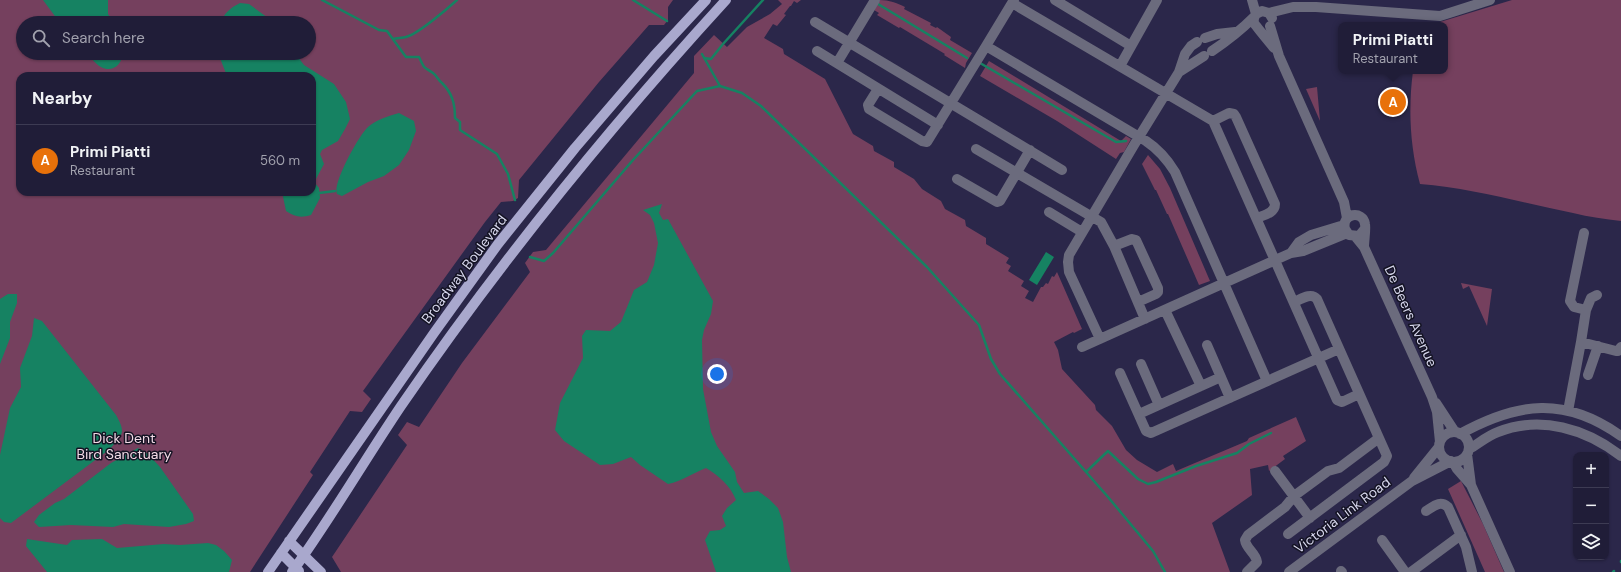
<!DOCTYPE html>
<html lang="en">
<head>
<meta charset="utf-8">
<style>
	:root { --surface:#201d38; --page:#2d2a43; --text:#f1f3f6; --muted:#a2a2ae; --line:#3d3b53; --accent:#b45309 }
	body { margin:0; font-family:"DM Sans",sans-serif; background:var(--page); color:var(--text) }
	.controls { position:absolute; right:12px; bottom:12px; display:grid; overflow:hidden; border-radius:8px; box-shadow:0 1px 3px #0004 }
	.controls button { width:36px; height:36px; display:grid; place-items:center; padding:0; border:0; border-bottom:1px solid var(--line); background:var(--surface); color:var(--text); font:20px sans-serif }
	.you { position:absolute; left:717px; top:374px; width:14px; height:14px; margin:-10px; border:3px solid #fff; border-radius:50%; background:#1a73e8; box-shadow:0 0 0 6px #1a73e833 }
	.badge { display:grid; place-items:center; width:26px; height:26px; border-radius:50%; background:var(--accent); color:#fff; font-size:13px; font-weight:700 }
	.pin { position:absolute; translate:-50% -50%; border:2px solid #fff; box-shadow:0 1px 4px #0006 }
	.popup { position:absolute; left:1338px; top:22px; width:110px; height:52px; box-sizing:border-box; display:grid; place-content:center; border-radius:8px; background:var(--surface); filter:drop-shadow(0 1px 3px #0005); font-size:13px; white-space:nowrap; color:var(--muted) }
	.popup b { font-size:15px; color:var(--text) }
	.popup::after { content:''; position:absolute; left:50%; top:100%; margin-left:-8px; border:8px solid transparent; border-top-color:var(--surface) }
	.list { margin:0; padding:0; list-style:none }
	h2 { display:flex; justify-content:space-between; align-items:center; height:52px; margin:0; padding:0 16px; font-size:17px }
	h2 small { font-size:13px; font-weight:400; color:var(--muted) }
	.list li { display:grid; grid-template-columns:26px 1fr auto; gap:12px; align-items:center; box-sizing:border-box; height:72px; padding:0 16px; border-top:1px solid var(--line) }
	.list b { display:block; font-size:15px; white-space:nowrap }
	.list p { margin:0; font-size:13px; white-space:nowrap; color:var(--muted) }
	.list em { font-size:13px; font-style:normal; color:var(--muted) }
	.icon { flex:none; width:22px; height:22px; fill:none; stroke:currentColor; stroke-width:2; stroke-linecap:round; stroke-linejoin:round }
	.map { position:relative; flex:none; width:1621px; height:572px; overflow:hidden }
	.search { position:absolute; background:var(--surface); box-shadow:0 1px 3px #0004; left:16px; top:16px; width:300px; height:44px; display:flex; align-items:center; gap:10px; box-sizing:border-box; padding:0 14px; border-radius:22px; color:var(--muted); font-size:15px }
	.panel { position:absolute; background:var(--surface); box-shadow:0 1px 3px #0004; left:16px; top:72px; width:300px; height:124px; border-radius:12px }
	.map>svg:first-child { display:block }
</style>
</head>
<body>
<div class="map">
<svg width="1621" height="572" viewBox="0 0 1621 572">
	<rect width="100%" height="100%" fill="#2b274a"/>
	<path fill="#75405e" fill-rule="evenodd" d="M0,0H673L668,7V20L664,25H649L599,82L519,180L518,198L513,201L501,202L485,222L363,391L371,399L362,412L350,411L310,472L313,475L250,572H0ZM23,23H309V53H23ZM20,76H312V192H20Z
		M778,0H801L797,3L794,1L791,6H790L784,14L786,15L777,26L773,24L764,38L783,49L784,54L825,79L853,134L873,146L874,151L894,162V167L914,179L922,189L941,201L945,209L965,220L966,226L986,238V244L1009,258L1006,263L1011,266L1008,271L1024,281L1021,286L1029,291L1025,298L1033,302L1041,287H1043L1046,283L1048,284L1052,276L1054,277L1057,272L1082,329L1074,333L1073,332L1054,342L1058,350L1062,369L1095,405L1096,410L1112,426L1126,450L1137,460L1157,472L1173,464L1176,471L1247,441L1249,438L1296,417L1306,441L1283,456L1285,459L1269,471L1268,465L1250,469L1252,495L1212,523L1230,572H341L332,557L407,445L398,435L407,422L419,427L462,363L530,272L525,263L533,252L546,250L694,73V56L714,35L727,47L747,27L770,14L782,4Z
		M880,0C889,0 897,3 905,7L904,9L931,23L930,25L936,28L937,27L951,37L950,40L972,53L966,63L965,68L944,55L945,54L900,27L899,28L877,15L879,13L874,10Z
		M1512,0H1621V221C1605,219 1589,217 1573,213C1522,203 1472,188 1420,184C1410,147 1408,109 1413,71H1445V25H1428L1429,22H1440Z
		M989,61L1121,141L1126,136L1131,139L1124,152L1120,153L1116,159L1057,121L980,76Z
		M1317,87L1320,121L1306,89Z
		M1148,155L1160,169L1170,188L1210,281L1199,285L1168,214H1167L1156,190H1155L1142,164Z
		M1461,283L1492,289L1487,326L1469,286L1463,289Z
		M1461,481L1483,524L1504,572H1485L1448,489Z"/>
	<path fill="#168262" d="M43,0H108V14L114,23H60Z
		M240,3L249,4L275,23H221C224,13 230,8 240,3Z
		M87,53H123C122,65 112,73 101,67C95,64 91,57 87,53Z
		M218,53H295L304,65L334,84L346,102L350,119L345,129L338,141L322,150L320,154L324,164L316,179L315,183L319,188L320,198L311,215C301,218 295,217 286,211L282,192H312V76H227Z
		M399,113L414,121L416,131L409,150L399,165L384,176L368,182L342,196L337,194C332,184 359,135 368,127C376,120 388,116 399,113Z
		M662,204L659,213L663,220L668,219L713,301L711,314L704,330L702,340L703,389L711,432L717,446L735,472L737,482L744,493L758,491L769,499L778,508L783,522L787,557L791,572H716L705,540L710,531L720,530L726,526L722,516L727,508L736,500C730,485 719,476 706,468C693,473 682,481 668,484L640,465L631,457L613,464L600,465L564,441L555,430L560,403L583,358L582,336L586,330L610,331L621,322L634,290L647,282L654,265L658,243L654,223L650,215L643,210Z
		M1046,252L1054,257L1037,285L1029,280Z
		M8,294H17V303L10,322V338L0,364V299Z
		M34,318L42,321L116,415C126,433 123,434 110,449L11,523L4,522L0,518V455L10,408L21,387L20,368L32,336Z
		M138,448L148,454L160,467L193,514L194,521L186,524L169,527L124,524L113,527L71,525L39,527L34,522L39,515L55,503L64,499L111,463Z
		M27,539L67,545L72,540L102,539L117,548L164,544L180,545L208,543L216,545L224,551L232,560L229,572H47L26,546Z"/>
	<g fill="none" stroke-linecap="round" stroke-linejoin="round">
		<path stroke="#168262" stroke-width="2.5" d="M322,0L379,30L387,31L406,57H419C425,70 423,66 433,73C437,76 438,80 442,83C452,93 455,103 455,118L460,122V130L497,154L508,174L515,200
			M633,0L667,21
			M878,4L967,58
			M393,39C397,38 402,38 406,37C418,34 447,9 457,0
			M702,54L720,86
			M704,58L711,59L723,44L763,0
			M980,63L1116,142L1126,141
			M319,193L335,191
			M530,257L544,261L553,253L633,160L697,91L720,86L742,93L761,106L927,267L979,325L991,359L1000,374L1108,497L1153,551L1165,572
			M1086,472L1108,451L1138,479L1148,484L1156,482L1196,466L1237,453L1249,444L1271,433
			M1621,562V561
			M1613,572L1614,571"/>
		<path stroke="#6b6b7d" stroke-width="10" d="M1014,0L1012,3L1213,121L1337,400L1342,402L1359,394
			M1055,0L1131,46
			M1252,0L1256,14
			M1012,3L986,46L1146,141C1158,149 1167,159 1175,172L1267,381
			M1269,13L1293,7H1316L1440,16L1490,0
			M1272,18L1269,13L1262,11L1256,14C1254,17 1253,19 1254,23C1255,25 1270,43 1274,48
			M815,22L1062,170
			M1270,26L1279,56L1344,202L1347,218
			M1205,38L1217,34L1235,32
			M817,51L938,125
			M1212,51C1227,41 1241,30 1254,17
			M837,63L875,0
			M1120,66L1157,0
			M1179,72L1204,56
			M878,89L868,105L869,109L922,141L927,142L986,46
			M1213,121L1229,113L1234,114L1236,117L1275,204C1275,213 1264,215 1257,218
			M976,149L1101,222L1114,246L1145,319
			M957,179L997,202L1000,201L1030,150
			M1049,212L1082,232
			M1355,236L1364,247L1432,397L1437,412L1440,442
			M1114,246L1132,239L1136,240L1158,288V292L1156,294L1138,302
			M1364,247C1364,240 1366,230 1365,224C1363,210 1341,213 1345,229L1349,235L1359,236L1364,230
			M1291,253L1299,242L1311,235L1344,225
			M1165,310L1201,386
			M1586,310L1591,298L1597,295
			M1100,339L1069,272L1068,262L1069,255L1134,145L1179,72L1185,54L1191,46L1197,42
			M1581,342L1586,310L1574,307L1570,301L1584,233
			M1207,345L1230,398
			M1082,347L1282,257L1291,253L1303,251L1347,233
			M1141,364L1159,405
			M1120,373L1146,431L1151,433L1339,349
			M1588,375L1598,346
			M1436,403L1455,432
			M1568,411L1581,342L1616,351H1618L1621,347
			M1139,414L1221,377
			M1439 447a15 15 0 1 1 30 0a15 15 0 1 1-30 0Z
			M1460,434C1518,402 1565,396 1621,436
			M1469,449C1478,444 1487,436 1498,432C1541,415 1586,429 1621,456
			M1467,454L1471,485L1510,572
			M1453,462L1457,469L1471,485
			M1275,471L1310,518
			M1414,478L1439,447
			M1426,511C1434,506 1440,500 1448,507L1466,547L1472,572
			M1288,534L1384,462L1387,456L1317,299C1311,292 1301,299 1294,302
			M1382,540L1405,572
			M1341,571L1342,572
			M1247,572L1257,562C1256,553 1246,549 1245,540L1248,535L1285,507L1294,496L1328,471L1339,468L1379,438
			M1289,572L1412,481L1451,461
			M1411,572L1461,535"/>
		<path stroke="#a9a8cd" stroke-width="10" d="M289,541L321,572
			M281,553L299,571
			M268,572L434,333L498,244L575,148L654,56L706,0
			M292,572C331,518 364,461 401,406C499,263 609,128 726,0"/>
	</g>
	<g text-anchor="middle" stroke-width="3" stroke-linejoin="round" paint-order="stroke">
		<g font-size="14" fill="#d7d7ed" stroke="#141323">
			<text transform="translate(464 269) rotate(-53)" y="5">Broadway Boulevard</text>
			<text transform="translate(1411 316) rotate(66)" y="5">De Beers Avenue</text>
			<text transform="translate(1342 515) rotate(-37)" y="5">Victoria Link Road</text>
		</g>
		<g font-size="14" fill="#f2d9e5" stroke="#141323">
			<text x="124" y="443">Dick Dent<tspan x="124" dy="16">Bird Sanctuary</tspan></text>
		</g>
	</g>
</svg>
<div class="controls">
<button>+</button>
<button>−</button>
<button><svg class="icon" aria-label="layers" viewBox="0 0 24 24"><path d="M12 4l9 5-9 5-9-5zM3 14l9 5 9-5"/></svg></button>
</div>
<div class="you"></div>
<div class="pin badge" style="left:1393px;top:102px;background:#e8710a">A</div>
<div class="popup"><b>Primi Piatti</b>Restaurant</div>
<div class="search"><svg class="icon" aria-label="search" viewBox="0 0 24 24"><circle cx="10" cy="10" r="6"/><path d="M15 15l6 6"/></svg>Search here</div>
<section class="panel">
<h2>Nearby<small></small></h2>
<ul class="list">
<li><span class="badge" style="background:#e8710a">A</span><div><b>Primi Piatti</b><p>Restaurant</p></div><em>560 m</em></li>
</ul>
</section>
</div>
</body>
</html>
